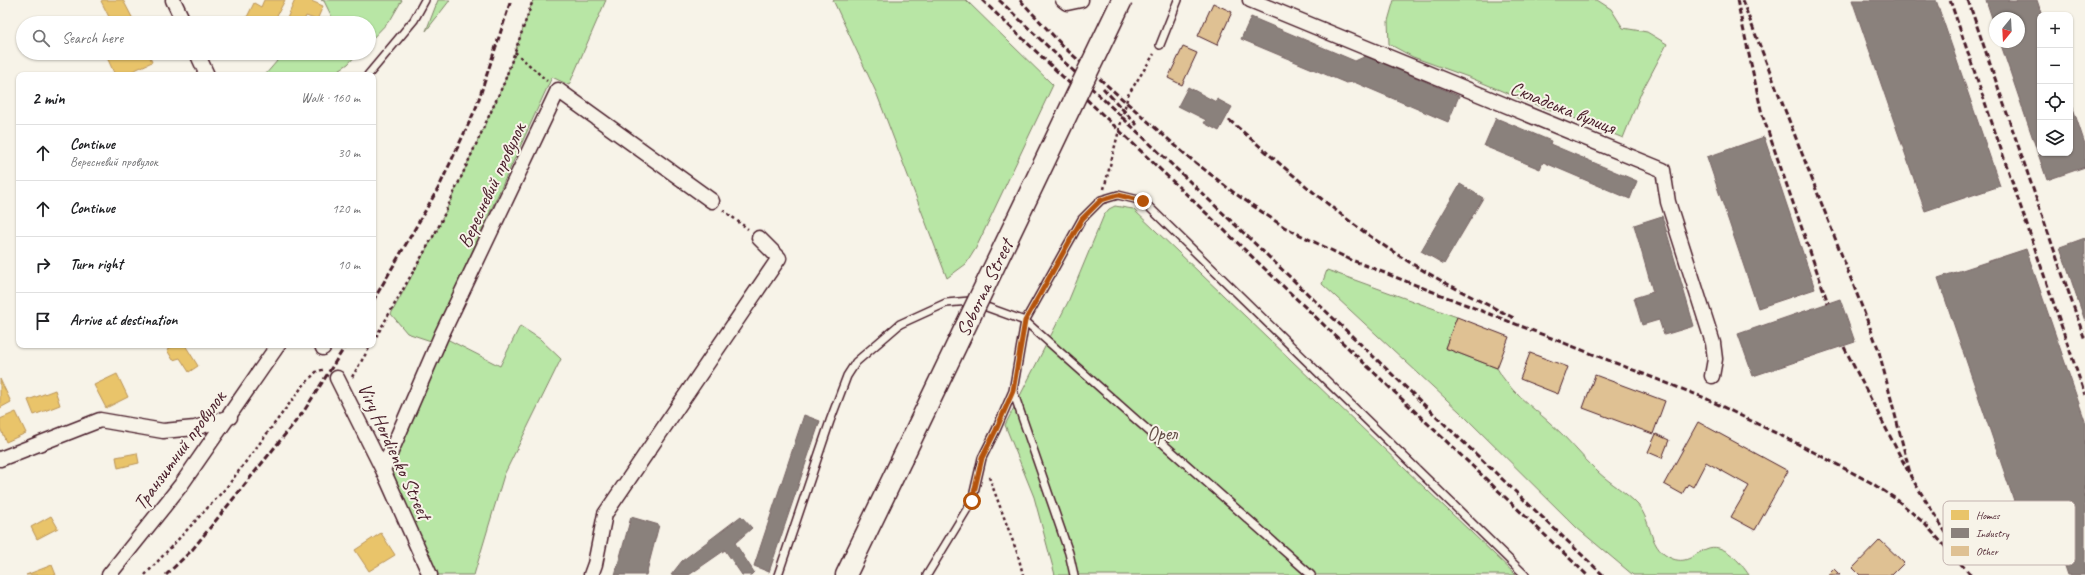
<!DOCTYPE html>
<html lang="en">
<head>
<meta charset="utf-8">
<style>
	:root { --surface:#fff; --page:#f2f2f2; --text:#202124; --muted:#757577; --line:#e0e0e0 }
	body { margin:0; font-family:Caveat,sans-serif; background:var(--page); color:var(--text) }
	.controls { position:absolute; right:12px; top:12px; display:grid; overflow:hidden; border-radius:8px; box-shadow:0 1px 3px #0004 }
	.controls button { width:36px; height:36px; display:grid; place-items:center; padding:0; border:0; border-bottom:1px solid var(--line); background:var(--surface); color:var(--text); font:20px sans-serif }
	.compass { position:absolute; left:1989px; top:12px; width:36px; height:36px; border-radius:50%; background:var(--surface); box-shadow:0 1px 3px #0004; rotate:198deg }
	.stop { position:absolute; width:12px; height:12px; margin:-9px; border:3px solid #b45309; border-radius:50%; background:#fff }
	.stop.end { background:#b45309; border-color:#fff; box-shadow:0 1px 4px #0008 }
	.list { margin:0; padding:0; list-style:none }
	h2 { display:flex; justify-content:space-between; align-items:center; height:52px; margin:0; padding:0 16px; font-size:17px }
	h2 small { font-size:13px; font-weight:400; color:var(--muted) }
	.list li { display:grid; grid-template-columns:26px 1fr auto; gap:12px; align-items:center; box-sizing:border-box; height:56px; padding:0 16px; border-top:1px solid var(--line) }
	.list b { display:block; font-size:15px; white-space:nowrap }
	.list p { margin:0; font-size:13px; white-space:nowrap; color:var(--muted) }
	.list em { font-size:13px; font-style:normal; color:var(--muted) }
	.icon { flex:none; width:22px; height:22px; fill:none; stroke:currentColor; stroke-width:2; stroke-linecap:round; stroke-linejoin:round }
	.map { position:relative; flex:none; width:2085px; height:575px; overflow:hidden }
	.search { position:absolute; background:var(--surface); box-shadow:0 1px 3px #0004; left:16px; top:16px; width:360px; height:44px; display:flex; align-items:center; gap:10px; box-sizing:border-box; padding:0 14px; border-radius:22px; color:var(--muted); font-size:15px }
	.panel { position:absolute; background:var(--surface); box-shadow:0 1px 3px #0004; left:16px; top:72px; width:360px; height:276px; border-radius:8px }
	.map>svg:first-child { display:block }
</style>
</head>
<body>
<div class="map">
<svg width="2085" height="575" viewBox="0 0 2085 575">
	<rect width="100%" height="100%" fill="#f7f3e8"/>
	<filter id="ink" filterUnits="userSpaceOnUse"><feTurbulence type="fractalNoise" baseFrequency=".025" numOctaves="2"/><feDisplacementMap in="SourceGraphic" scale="8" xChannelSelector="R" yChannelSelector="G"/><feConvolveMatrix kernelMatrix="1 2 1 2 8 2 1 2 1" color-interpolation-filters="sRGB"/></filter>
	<g filter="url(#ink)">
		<path fill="#b8e6a5" stroke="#818268" d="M321,0H402L391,19L369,42V23H328L332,17L324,1Z
			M438,0H450L426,31Z
			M533,0H606L569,85L552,77L431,341L407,333L391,314L438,228L504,83Z
			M833,0H966L1053,85L976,248L966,264L947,278L876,92Z
			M1394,0H1597L1611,9L1623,28L1647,32L1667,44L1641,93L1623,138L1582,121L1528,102L1471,78L1413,57L1389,44L1388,21Z
			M284,53H358L348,64L331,75H265Z
			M1115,206L1133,209L1516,575H1055L1034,497L1005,425L1068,302L1104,215L1109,209Z
			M1327,270L1457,317L1445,348L1497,368C1510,392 1529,404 1549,422C1567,437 1581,456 1598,472C1611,484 1626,492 1638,505C1653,523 1648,550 1673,559C1688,564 1694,554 1706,549C1723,541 1741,563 1749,575H1633L1577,528L1460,412L1322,284Z
			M520,326L540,339L561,359L504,475L474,575H430L383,470L441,336L500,366Z"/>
		<path fill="#e9c46a" stroke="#b99257" d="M103,0H123L134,21L130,23H112L101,1Z
			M264,0H285L273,23H256L257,22L247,17L254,3L261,7Z
			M295,0H309L323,6L317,20L306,16L303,23H285Z
			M105,53H148L152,62L124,75H115Z
			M174,345H185L198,366L189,372L180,358L173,360L167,350Z
			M117,374L128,397L106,408L94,385Z
			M0,379L11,402L0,408Z
			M55,390L60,405L34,415L28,400Z
			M16,412L26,433L6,442L0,428V419Z
			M137,453L139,463L118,468L116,457Z
			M51,516L58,528L37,539L31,527Z
			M381,533L395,555L369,571L355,550Z
			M52,565L56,575H26Z"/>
		<path fill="#8a817c" stroke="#776464" d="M1852,0H1936L2000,186L1925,211Z
			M1986,0H2037L2042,15H2040V153H2070V99L2085,144V167L2047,180L2000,42H2019V18H1995V27Z
			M1251,17L1355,61L1366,56L1459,96L1448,122L1354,82L1346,83L1241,39Z
			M1188,87L1216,102L1217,99L1232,107L1219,131L1204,123L1206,120L1178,106Z
			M1496,118L1551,141L1550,144L1637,181L1630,199L1543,162L1540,169L1484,146Z
			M1764,137L1815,289L1758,308L1707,157Z
			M1460,184L1483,198L1444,264L1421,251Z
			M1662,216L1694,326L1664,335L1659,320L1642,325L1634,298L1653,292L1634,225Z
			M2085,238V321L2060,247Z
			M2026,249L2085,421V575H2068L2050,522L2024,530L1938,278Z
			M1840,299L1855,342L1753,376L1738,334Z
			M804,415L820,421L769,572L754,566Z
			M741,516L752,528L735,543L754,572L751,575H742L725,550L689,575H671L682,561Z
			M631,517L659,525L646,575H615Z"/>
		<path fill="#dfc193" stroke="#4a1f2b" d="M1213,3L1232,12L1217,45L1198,36Z
			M1183,47L1197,53L1182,85L1168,78Z
			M1457,317L1509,337L1497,368L1445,348Z
			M1530,353L1568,367L1558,394L1520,379Z
			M1595,375L1665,401L1653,434L1583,408Z
			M1698,422L1788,471L1755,530L1731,517L1749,486L1706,462L1693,487L1688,484L1682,494L1664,484Z
			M1656,434L1669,440L1662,458L1648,452Z
			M1880,540L1904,563L1892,575H1860L1853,568Z
			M1834,569L1840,575H1828Z"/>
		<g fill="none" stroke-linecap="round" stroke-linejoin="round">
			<g stroke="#4a1f2b" stroke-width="10">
				<path id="service" d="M1160,45L1178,0
					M368,75L414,20L425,0
					M1013,391L1069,553L1074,575
					M778,575L830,421L847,376L856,362L900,324L946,303L970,301L1025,321L1311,575
					M927,575L972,501L982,458L996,430L1013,391L1025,321L1082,219L1101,200L1118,195L1143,201L1525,575"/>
			</g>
			<g stroke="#4a1f2b" stroke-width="17">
				<path id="minor" d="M173,0L184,23
					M1063,0L1067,3L1081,0
					M1250,0L1663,170L1668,202L1713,343L1715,359L1712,376
					M197,53L207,75
					M322,345L323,348
					M337,378L383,470L430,575
					M0,459L100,420L163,431L195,428L230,417
					M383,470L441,336L558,90L712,201
					M109,575L181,485L278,345
					M591,575L595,564L605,514L779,258L759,238"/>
			</g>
			<g stroke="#4a1f2b" stroke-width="23">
				<path id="secondary" d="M846,575L902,459"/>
			</g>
			<path stroke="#4a1f2b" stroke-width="2.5" stroke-dasharray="3 3" stroke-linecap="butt" d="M515,52L547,81
				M1104,189L1128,95L1154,54
				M723,210L748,229
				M373,342L438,228L504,83L533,0
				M352,377L371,345
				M989,477L1018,555L1023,575
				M145,575L226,488L302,387L316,372L325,369"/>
			<use href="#service" stroke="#f7f3e8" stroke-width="7"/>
			<use href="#minor" stroke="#f7f3e8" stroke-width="14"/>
			<use href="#secondary" stroke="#f7f3e8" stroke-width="20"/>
			<path stroke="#4a1f2b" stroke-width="3" stroke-dasharray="6 3" stroke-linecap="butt" d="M982,0L1587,575
				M999,0L1603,575
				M1020,0L1063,46
				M1737,0L1762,114L1828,303
				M1742,0L1878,348L1911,477
				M1950,0L2085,395
				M1968,0L2085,340
				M1059,43L1186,155L1233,192L1284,227L1349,259L1705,398L1804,447L1870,482L1896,499L1924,523L1971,575
				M1103,88L1137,125
				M1229,120C1280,163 1328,208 1383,245C1425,274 1470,296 1516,319
				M373,301L439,187L476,108L511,0
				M1844,347L1911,477L1963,560
				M166,575L192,550L304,411L346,345"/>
			<g stroke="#4a1f2b" stroke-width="23" stroke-linecap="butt">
				<path id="secondary-bridge" d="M902,459L1122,0"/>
			</g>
			<use href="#secondary-bridge" stroke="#f7f3e8" stroke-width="20"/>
		</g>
	</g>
	<g fill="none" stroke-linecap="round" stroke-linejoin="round" filter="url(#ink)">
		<path stroke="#b45309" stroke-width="5" d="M972,501L982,458L996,430L1013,391L1025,321L1082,219L1101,200L1118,195L1143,201"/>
	</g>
	<g text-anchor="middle" stroke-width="4" stroke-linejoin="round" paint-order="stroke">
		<g font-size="20" fill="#4a1f2b" stroke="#f7f3e8">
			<text transform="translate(1563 107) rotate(22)" y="7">Складська вулиця</text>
			<text transform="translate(491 185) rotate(-65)" y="7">Вересневий провулок</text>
			<text transform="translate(984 288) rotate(-64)" y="7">Soborna Street</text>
			<text transform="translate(179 450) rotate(-54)" y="7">Транзитний провулок</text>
			<text transform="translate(395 451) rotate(65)" y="7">Viry Hordienko Street</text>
		</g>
		<g font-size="20" fill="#66514a" stroke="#f7f3e8">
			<text x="1162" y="440">Орел</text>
		</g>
	</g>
	<rect x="1943" y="501" width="132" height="64" rx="6" fill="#f7f3e8" stroke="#c3b3af" stroke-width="1"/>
	<rect x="1951" y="510" width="18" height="10" fill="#e9c46a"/>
	<rect x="1951" y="528" width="18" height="10" fill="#8a817c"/>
	<rect x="1951" y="546" width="18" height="10" fill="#dfc193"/>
	<g font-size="11" fill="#4a1f2b">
		<text x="1976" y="519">Homes</text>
		<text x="1976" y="537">Industry</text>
		<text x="1976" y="555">Other</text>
	</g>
</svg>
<div class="controls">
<button>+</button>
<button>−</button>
<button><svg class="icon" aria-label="locate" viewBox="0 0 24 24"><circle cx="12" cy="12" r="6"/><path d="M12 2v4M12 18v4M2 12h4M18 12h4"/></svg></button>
<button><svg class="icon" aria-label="layers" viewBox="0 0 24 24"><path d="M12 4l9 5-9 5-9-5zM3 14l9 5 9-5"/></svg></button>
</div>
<svg class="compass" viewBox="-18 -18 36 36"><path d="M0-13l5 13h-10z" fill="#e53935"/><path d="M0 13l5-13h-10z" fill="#757577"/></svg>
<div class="stop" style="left:972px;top:501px"></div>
<div class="stop end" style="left:1143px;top:201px"></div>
<div class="search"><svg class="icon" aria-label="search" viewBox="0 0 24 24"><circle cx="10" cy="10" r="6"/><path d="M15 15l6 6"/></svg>Search here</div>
<section class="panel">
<h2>2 min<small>Walk · 160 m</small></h2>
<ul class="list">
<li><svg class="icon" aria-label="ahead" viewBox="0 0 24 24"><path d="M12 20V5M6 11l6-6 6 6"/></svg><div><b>Continue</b><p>Вересневий провулок</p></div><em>30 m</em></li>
<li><svg class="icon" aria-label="ahead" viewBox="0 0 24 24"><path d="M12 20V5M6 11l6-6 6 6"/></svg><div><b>Continue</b></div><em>120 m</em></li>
<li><svg class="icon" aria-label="right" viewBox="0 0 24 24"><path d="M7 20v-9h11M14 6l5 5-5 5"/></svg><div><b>Turn right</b></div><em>10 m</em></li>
<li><svg class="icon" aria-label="arrive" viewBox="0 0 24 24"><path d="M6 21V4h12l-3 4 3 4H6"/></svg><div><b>Arrive at destination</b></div></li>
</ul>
</section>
</div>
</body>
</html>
